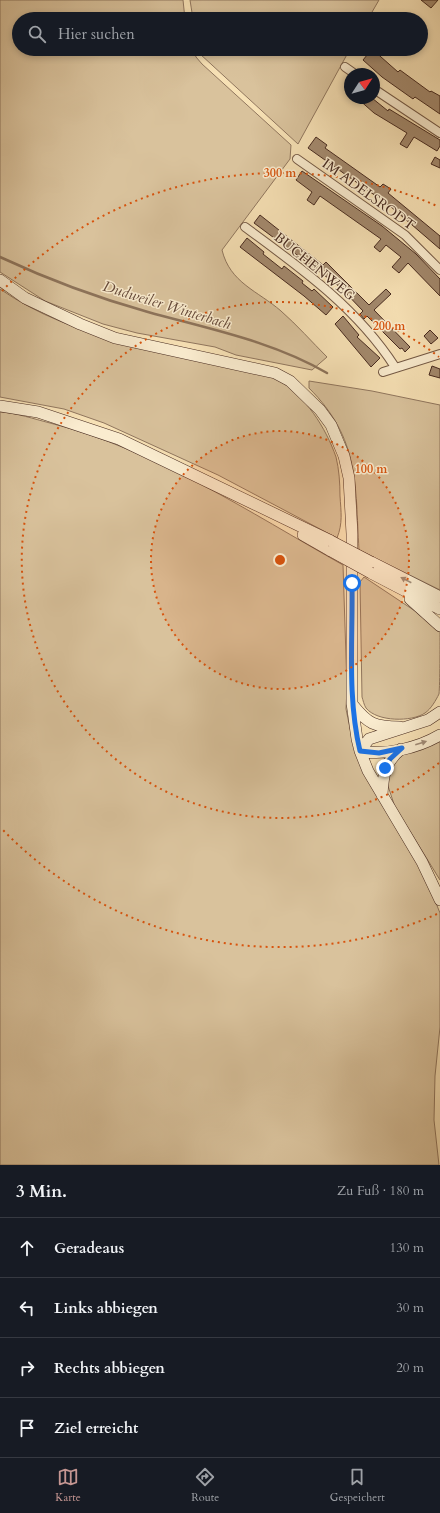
<!DOCTYPE html>
<html lang="de">
<head>
<meta charset="utf-8">
<style>
	:root { --surface:#171b24; --page:#242831; --text:#f1f3f6; --muted:#9ea1a6; --line:#363941; --accent:#c59692 }
	body { margin:0; font-family:Cardo,serif; background:var(--page); color:var(--text) }
	.compass { position:absolute; left:344px; top:68px; width:36px; height:36px; border-radius:50%; background:var(--surface); box-shadow:0 2px 6px #0003; rotate:54deg }
	.stop { position:absolute; width:12px; height:12px; margin:-9px; border:3px solid #1a73e8; border-radius:50%; background:#fff }
	.stop.end { background:#1a73e8; border-color:#fff; box-shadow:0 1px 4px #0008 }
	.list { margin:0; padding:0; list-style:none }
	h2 { display:flex; justify-content:space-between; align-items:center; height:52px; margin:0; padding:0 16px; font-size:17px }
	h2 small { font-size:13px; font-weight:400; color:var(--muted) }
	.list li { display:grid; grid-template-columns:26px 1fr auto; gap:12px; align-items:center; box-sizing:border-box; height:60px; padding:0 16px; border-top:1px solid var(--line) }
	.list b { display:block; font-size:15px; white-space:nowrap }
	.list em { font-size:13px; font-style:normal; color:var(--muted) }
	.icon { flex:none; width:22px; height:22px; fill:none; stroke:currentColor; stroke-width:2; stroke-linecap:round; stroke-linejoin:round }
	.map { position:relative; flex:none; width:440px; height:1165px; overflow:hidden }
	.search { position:absolute; background:var(--surface); box-shadow:0 2px 6px #0003; left:12px; right:12px; top:12px; height:44px; display:flex; align-items:center; gap:10px; box-sizing:border-box; padding:0 14px; border-radius:22px; color:var(--muted); font-size:15px }
	.sheet { height:292px; background:var(--surface) }
	nav { display:flex; justify-content:space-around; align-items:center; box-sizing:border-box; height:56px; border-top:1px solid var(--line); background:var(--surface); font-size:11px; color:var(--muted) }
	nav a { display:grid; justify-items:center; gap:2px }
	nav .on { color:var(--accent) }
	.map>svg:first-child { display:block }
</style>
</head>
<body>
<div class="map">
<svg width="440" height="1165" viewBox="0 0 440 1165">
	<rect width="100%" height="100%" fill="#f7e1b5"/>
	<filter id="stains"><feTurbulence type="fractalNoise" baseFrequency=".005" numOctaves="4"/><feColorMatrix values="0 0 0 0 .2 0 0 0 0 .09 0 0 0 0 .02 0 0 0 .5 -.17"/></filter>
	<radialGradient id="worn" r=".72"><stop offset=".6" stop-color="#630" stop-opacity="0"/><stop offset="1" stop-color="#630" stop-opacity=".3"/></radialGradient>
	<path fill="#d9c29c" stroke="#90765e" d="M0,0H183L185,19H19V49H193L196,57L202,64L291,145L290,159L222,250C230,283 258,291 281,311C297,325 312,342 327,357L312,370L236,355L215,347L137,333L103,324L45,301L0,272Z
		M190,0H379L368,19H193Z
		M199,49H350L298,144L200,54Z
		M0,289C75,341 171,352 259,372C265,374 272,376 278,380C305,395 326,428 336,457C339,469 340,483 340,496C341,512 343,523 337,538L218,475L104,423L64,409L0,397Z
		M309,381L372,391L440,405V590L359,550C355,484 360,439 309,388Z
		M0,412C17,413 34,419 50,423C156,450 249,512 343,565L347,688L346,709L353,743L425,876L440,913V1027L435,1076L434,1120L439,1165H0Z
		M364,577L415,611L440,632C440,644 440,684 439,694C436,700 431,709 425,713C412,722 377,722 366,708C364,705 363,700 362,697L360,582Z
		M440,740V880L395,807L387,783L388,775L399,756Z"/>
	<g fill="none" stroke-linecap="round" stroke-linejoin="round">
		<path stroke="#8d735a" stroke-width="2.5" d="M0,257C47,279 98,298 148,312C209,329 272,341 327,373"/>
	</g>
	<path fill="#a3896d" stroke="#472a1f" d="M421,0H438L431,8Z
		M372,49L398,72L400,70L430,92L431,91L440,96V114L415,97L413,99L382,77L363,60Z
		M357,98H372L388,111L389,109L440,140V146L437,151L414,137L407,148L400,144L407,133L374,113Z
		M316,137L327,145L325,148L373,182L380,187L383,184L391,189L388,193L440,236V249L390,206L308,148Z
		M435,157L440,160V168L431,164Z
		M302,171L382,226L416,254L440,279V296L408,263L399,273L392,267L401,257L386,245L380,252L374,247L381,239L320,196L314,205L307,200L312,192L296,180Z
		M260,215L323,265L326,262L369,305L386,289L391,294L374,310L410,347L405,352L402,348L400,349L367,316L364,319L360,314L363,311L340,287L254,223Z
		M247,238L264,252L263,254L282,269L284,266L303,281L302,283L312,291L314,289L333,307L326,315L304,296L240,247Z
		M343,316L359,335L357,337L380,358L371,367L335,324Z
		M430,330L438,338L431,344L424,336Z
		M432,366L440,369V378L429,375Z"/>
	<g fill="none" stroke-linecap="round" stroke-linejoin="round">
		<g stroke="#735844" stroke-width="10">
			<path id="street" d="M345,67L355,74
				M374,89L440,133
				M297,159L405,235L440,270
				M245,227C301,268 357,308 395,367
				M383,372L440,354"/>
		</g>
		<g stroke="#472a1f" stroke-width="12">
			<path id="secondary" d="M0,280L25,298L80,324L115,338L275,373L290,381L320,410L331,425L344,456L349,478L352,534V703L357,739L360,751L368,771L422,862L440,900
				M0,406L38,412L119,439L331,541
				M303,535L331,551
				M371,562L440,597
				M371,573L440,609
				M410,599L440,626
				M352,704C368,724 374,727 400,727
				M360,751L369,739L428,720L440,712
				M360,751C385,756 418,748 440,735
				M382,795C383,775 385,762 401,749"/>
		</g>
		<use href="#street" stroke="#faeccf" stroke-width="8"/>
		<use href="#secondary" stroke="#faeccf" stroke-width="11"/>
		<g stroke="#472a1f" stroke-width="12" stroke-linecap="butt">
			<path id="secondary-bridge" d="M331,541L371,562
				M331,551L371,573"/>
		</g>
		<use href="#secondary-bridge" stroke="#faeccf" stroke-width="11"/>
	</g>
	<defs><path id="oneway-solid" d="M-6-.8H1V-3.2L6.5 0L1 3.2V.8H-6Z"/></defs>
	<g fill="#a08b77">
		<use href="#oneway-solid" transform="translate(406 580) rotate(-153)"/>
		<use href="#oneway-solid" transform="translate(421 743) rotate(-17)"/>
	</g>
	<g fill="none" stroke-linecap="round" stroke-linejoin="round">
		<path stroke="#1a73e8" stroke-width="5" d="M352,583C353,639 347,696 360,751L379,753L402,748L390,759L385,768"/>
	</g>
	<circle cx="280" cy="560" r="129" fill="#d8540e" fill-opacity=".12"/>
	<g fill="none" stroke="#d8540e" stroke-width="2" stroke-dasharray="2 4">
		<circle cx="280" cy="560" r="129"/>
		<path d="M439 763A258 258 0 1 1 439 357"/>
		<path d="M437 914A387 387 0 0 1 2 829M2 291A387 387 0 0 1 437 206"/>
	</g>
	<g text-anchor="middle" stroke-width="3" stroke-linejoin="round" paint-order="stroke">
		<g font-size="14" fill="#472a1f" stroke="#faeccf">
			<text transform="translate(369 194) rotate(36)" y="5">IM ADELSRODT</text>
			<text transform="translate(315 266) rotate(39)" y="5">BUCHENWEG</text>
		</g>
		<g font-size="15" font-style="italic" fill="#644838" stroke="#faeccf">
			<text transform="translate(167 305) rotate(17)" y="5">Dudweiler Winterbach</text>
		</g>
	</g>
	<circle cx="280" cy="560" r="6" fill="#d8540e" stroke="#faeccf" stroke-width="2"/>
	<g font-size="12" text-anchor="middle" font-weight="bold" fill="#d8540e" stroke="#faeccf" stroke-width="3" stroke-linejoin="round" paint-order="stroke">
		<text x="280" y="177">300 m</text>
		<text x="389" y="330">200 m</text>
		<text x="371" y="473">100 m</text>
	</g>
	<rect width="100%" height="100%" filter="url(#stains)"/>
	<rect width="100%" height="100%" fill="url(#worn)"/>
</svg>
<svg class="compass" viewBox="-18 -18 36 36"><path d="M0-13l5 13h-10z" fill="#e53935"/><path d="M0 13l5-13h-10z" fill="#9ea1a6"/></svg>
<div class="stop" style="left:352px;top:583px"></div>
<div class="stop end" style="left:385px;top:768px"></div>
<div class="search"><svg class="icon" aria-label="search" viewBox="0 0 24 24"><circle cx="10" cy="10" r="6"/><path d="M15 15l6 6"/></svg>Hier suchen</div>
</div>
<section class="sheet">
<h2>3 Min.<small>Zu Fuß · 180 m</small></h2>
<ul class="list">
<li><svg class="icon" aria-label="ahead" viewBox="0 0 24 24"><path d="M12 20V5M6 11l6-6 6 6"/></svg><div><b>Geradeaus</b></div><em>130 m</em></li>
<li><svg class="icon" aria-label="left" viewBox="0 0 24 24"><path d="M17 20v-9H6M10 6l-5 5 5 5"/></svg><div><b>Links abbiegen</b></div><em>30 m</em></li>
<li><svg class="icon" aria-label="right" viewBox="0 0 24 24"><path d="M7 20v-9h11M14 6l5 5-5 5"/></svg><div><b>Rechts abbiegen</b></div><em>20 m</em></li>
<li><svg class="icon" aria-label="arrive" viewBox="0 0 24 24"><path d="M6 21V4h12l-3 4 3 4H6"/></svg><div><b>Ziel erreicht</b></div></li>
</ul>
</section>
<nav>
<a class="on"><svg class="icon" aria-label="map" viewBox="0 0 24 24"><path d="M3 6l6-2 6 2 6-2v14l-6 2-6-2-6 2zM9 4v14M15 6v14"/></svg>Karte</a>
<a><svg class="icon" aria-label="directions" viewBox="0 0 24 24"><path d="M12 3l9 9-9 9-9-9zM9 14v-3h6M13 9l2 2-2 2"/></svg>Route</a>
<a><svg class="icon" aria-label="saved" viewBox="0 0 24 24"><path d="M7 4h10v16l-5-4-5 4z"/></svg>Gespeichert</a>
</nav>
</body>
</html>
